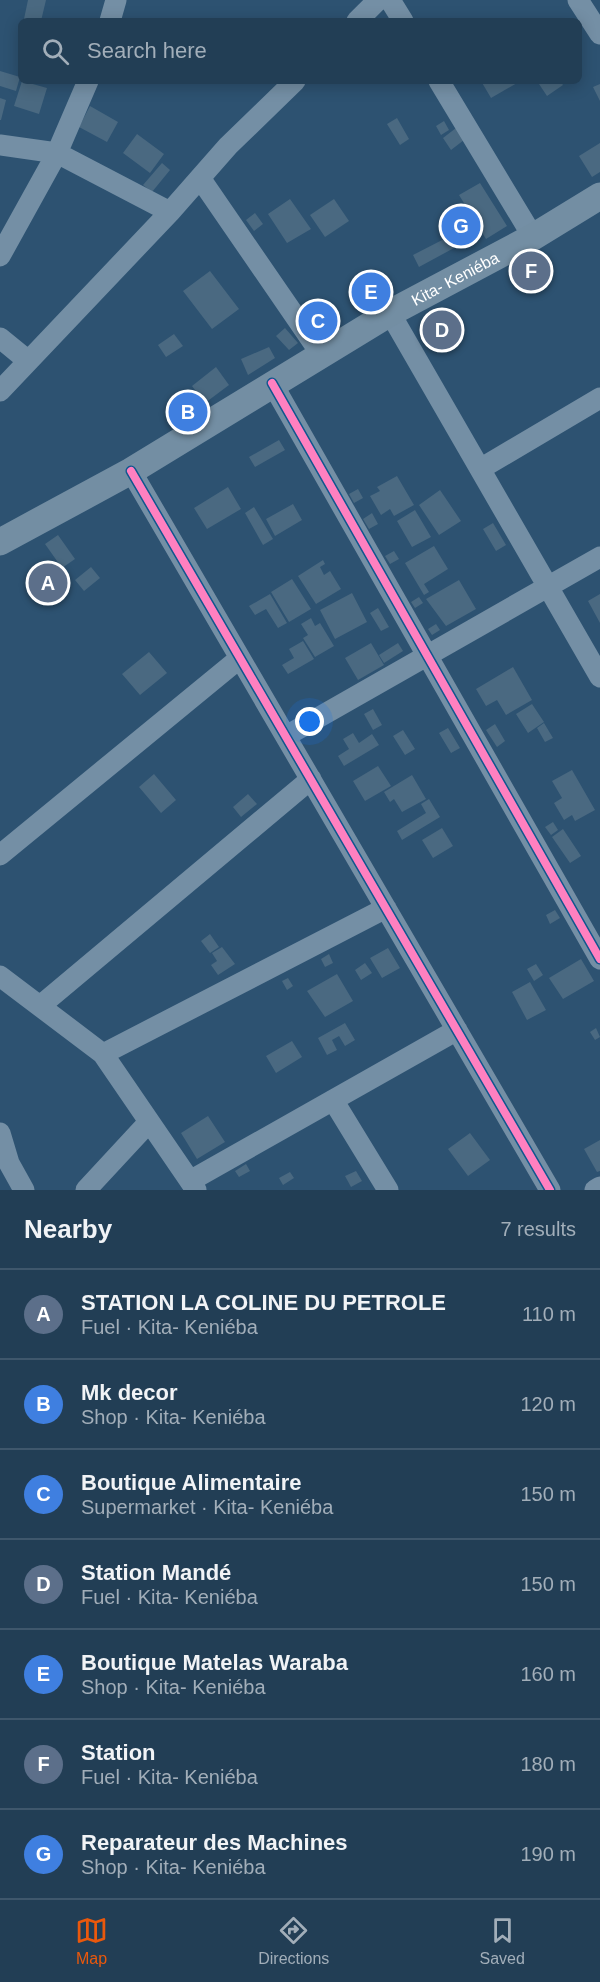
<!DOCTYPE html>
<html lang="en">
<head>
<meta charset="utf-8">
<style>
	:root { --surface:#223e55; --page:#2a455b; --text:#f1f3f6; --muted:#a2aeb9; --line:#3f576c; --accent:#ea580c }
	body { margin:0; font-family:Arial,sans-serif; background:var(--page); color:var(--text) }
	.you { position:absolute; left:310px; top:722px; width:21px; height:21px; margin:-15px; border:4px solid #fff; border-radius:50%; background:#1a73e8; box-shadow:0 0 0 9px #1a73e833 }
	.badge { display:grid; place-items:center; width:39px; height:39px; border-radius:50%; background:var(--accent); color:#fff; font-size:20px; font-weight:700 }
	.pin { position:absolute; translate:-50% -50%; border:3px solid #fff; box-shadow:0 2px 6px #0006 }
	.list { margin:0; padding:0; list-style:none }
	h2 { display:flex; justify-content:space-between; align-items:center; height:78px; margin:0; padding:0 24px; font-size:26px }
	h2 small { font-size:20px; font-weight:400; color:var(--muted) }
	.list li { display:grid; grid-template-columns:39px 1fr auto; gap:18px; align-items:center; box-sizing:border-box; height:90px; padding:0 24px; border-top:2px solid var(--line) }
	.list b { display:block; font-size:22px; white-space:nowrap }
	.list p { margin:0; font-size:20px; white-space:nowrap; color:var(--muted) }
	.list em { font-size:20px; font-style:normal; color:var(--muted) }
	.icon { flex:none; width:33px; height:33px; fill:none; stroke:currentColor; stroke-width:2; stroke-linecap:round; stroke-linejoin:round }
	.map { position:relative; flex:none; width:600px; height:1190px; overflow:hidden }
	.search { position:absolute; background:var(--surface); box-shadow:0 3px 15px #0003; left:18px; right:18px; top:18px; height:66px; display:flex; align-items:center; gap:15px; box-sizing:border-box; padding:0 21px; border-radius:9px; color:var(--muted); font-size:22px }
	.sheet { height:708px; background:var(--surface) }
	nav { display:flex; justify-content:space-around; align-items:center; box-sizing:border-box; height:84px; border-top:2px solid var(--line); background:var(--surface); font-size:16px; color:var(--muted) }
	nav a { display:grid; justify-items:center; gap:3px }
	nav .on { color:var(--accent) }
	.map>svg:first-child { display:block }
</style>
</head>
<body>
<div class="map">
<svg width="600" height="1190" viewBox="0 0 600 1190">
	<rect width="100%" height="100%" fill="#2d5271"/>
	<path fill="#4a6981" d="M28,0H46L41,21L24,19Z
		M0,71L20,77L16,91L0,86Z
		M22,81L47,88L39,114L14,106Z
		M481,81H516L517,83L491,98Z
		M537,81H560L563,85L547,96Z
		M600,84V101L593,87Z
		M0,98L6,100L1,120H0Z
		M90,106L118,122L107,142L79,127Z
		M397,118L409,139L400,145L387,124Z
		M444,121L449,130L441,135L436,126Z
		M456,128L464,140L451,150L443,138Z
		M137,134L164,154L150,173L123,153Z
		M600,143V172L592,177L579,156Z
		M162,163L170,170L152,192L143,185Z
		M480,183L507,226L486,239L459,195Z
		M290,199L311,229L287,243L268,214Z
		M334,199L349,221L325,237L310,215Z
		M255,213L263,224L254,231L246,220Z
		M448,237L454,248L419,267L413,255Z
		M210,271L239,309L212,329L183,291Z
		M313,307L323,322L311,332L298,315Z
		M285,328L298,343L289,350L276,336Z
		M174,334L183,346L166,357L158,345Z
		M269,347L275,358L248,375L241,359Z
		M216,367L229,385L205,403L192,386Z
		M279,440L285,450L255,467L249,457Z
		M397,476L414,505L394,516L390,509L381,515L370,496L380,491L377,487Z
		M228,487L241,509L207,529L194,508Z
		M358,489L363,498L354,503L349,494Z
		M440,490L461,521L439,535L419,505Z
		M293,504L302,520L275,536L266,519Z
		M254,507L273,539L263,545L245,513Z
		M415,510L431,537L412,547L397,521Z
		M372,513L378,524L369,529L363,519Z
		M493,523L506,545L496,551L483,529Z
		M58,535L75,559L62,568L45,544Z
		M434,546L448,569L424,584L429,592L424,595L405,563Z
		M394,551L399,559L390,564L385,556Z
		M323,560L325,564L320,567L324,575L330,571L341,589L316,604L298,576Z
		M91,567L100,578L84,591L75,580Z
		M292,579L311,609L289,622L271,592Z
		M459,580L476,609L446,626L426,599Z
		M352,593L367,622L335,639L320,610Z
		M270,594L287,623L278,628L266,609L255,615L249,606Z
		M600,594V623L588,601Z
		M419,597L423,603L415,608L411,602Z
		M378,608L389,627L381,631L370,613Z
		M311,618L315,626L320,623L334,646L315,657L303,638L308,635L301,624Z
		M436,624L440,630L432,635L428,629Z
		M303,641L314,659L288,674L282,665L294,658L289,649Z
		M371,643L384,665L358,680L345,658Z
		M398,643L403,651L384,663L379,655Z
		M149,652L167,673L140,695L122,674Z
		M513,667L532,700L506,715L497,700L486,706L476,689Z
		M532,704L544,722L528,733L516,714Z
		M373,709L382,725L373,730L364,714Z
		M544,723L553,738L545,742L537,728Z
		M495,724L505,741L497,747L486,730Z
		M448,728L460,748L451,753L439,733Z
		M403,730L415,749L405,755L393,736Z
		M353,733L359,743L372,734L379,745L344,766L338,756L349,749L343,739Z
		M378,766L391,786L365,801L353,781Z
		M572,770L595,810L575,821L572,815L564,820L554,803L562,798L552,781Z
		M154,774L176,800L161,813L139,787Z
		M412,775L426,799L402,812L394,799L390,802L384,792Z
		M248,794L257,804L241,817L233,807Z
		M429,799L440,817L402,840L397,831L426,813L421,804Z
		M553,822L558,830L551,835L545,827Z
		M442,828L453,846L433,858L422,840Z
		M563,829L581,856L570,863L552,837Z
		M555,910L560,918L550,924L546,915Z
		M210,934L219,947L210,953L201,941Z
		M222,947L235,964L218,975L211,965L217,961L212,953Z
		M388,948L400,968L382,978L370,958Z
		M329,954L333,963L325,967L321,959Z
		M581,959L594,981L563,999L549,978Z
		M365,963L372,973L361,980L355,970Z
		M536,964L543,975L534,981L527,969Z
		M337,974L353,1001L325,1017L307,991Z
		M288,978L293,986L287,990L282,981Z
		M530,982L546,1010L527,1020L512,992Z
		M345,1023L355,1040L345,1046L339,1036L332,1040L337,1050L327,1055L318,1038Z
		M596,1028L600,1037L595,1040L590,1032Z
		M292,1041L302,1057L276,1073L266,1056Z
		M208,1116L225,1142L197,1159L181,1133Z
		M470,1133L490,1160L468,1176L448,1149Z
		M600,1140V1171L597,1172L584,1149Z
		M246,1164L250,1171L239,1177L235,1171Z
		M356,1171L362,1181L351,1187L345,1176Z
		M290,1172L294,1178L283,1185L279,1178Z"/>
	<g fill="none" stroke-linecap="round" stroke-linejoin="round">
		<path stroke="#748fa5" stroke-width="21" d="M390,0L403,21
			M578,0L600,34
			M110,21L116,0
			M357,21L378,0
			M439,81L533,237
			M0,145L57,153L170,212
			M200,178L321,354
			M0,256L57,153L88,81
			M390,313L600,677
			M0,338L27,360
			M272,383L600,959
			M0,391L170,212L228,146L295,81
			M480,469L600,398
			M131,471L550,1190
			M286,736L600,557
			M0,855L240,658
			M0,976L103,1054L196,1190
			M40,1006L311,779
			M103,1054L386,908
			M333,1100L388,1190
			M0,1133L9,1163L24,1190
			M190,1181L457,1030
			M86,1190L149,1122
			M595,1190L600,1187"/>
		<path stroke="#738ea3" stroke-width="27" id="s1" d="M0,542L131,471L390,313L533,237L600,196"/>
		<g stroke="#10568e" stroke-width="11">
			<path id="cycleway" d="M272,383L600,959
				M131,471L550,1190"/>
		</g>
		<use href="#cycleway" stroke="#ff80c0" stroke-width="8"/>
	</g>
	<g text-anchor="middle" stroke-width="6" stroke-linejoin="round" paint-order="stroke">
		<g font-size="16" fill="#fff" stroke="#10568e">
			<text dy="6" stroke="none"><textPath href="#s1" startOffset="526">Kita- Keniéba</textPath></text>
		</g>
	</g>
</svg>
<div class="you"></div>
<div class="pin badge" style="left:48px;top:583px;background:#5c6f8a">A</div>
<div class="pin badge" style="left:188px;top:412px;background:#3f7fe0">B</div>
<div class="pin badge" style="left:318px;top:321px;background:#3f7fe0">C</div>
<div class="pin badge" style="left:442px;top:330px;background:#5c6f8a">D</div>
<div class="pin badge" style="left:371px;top:292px;background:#3f7fe0">E</div>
<div class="pin badge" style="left:531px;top:271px;background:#5c6f8a">F</div>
<div class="pin badge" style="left:461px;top:226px;background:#3f7fe0">G</div>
<div class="search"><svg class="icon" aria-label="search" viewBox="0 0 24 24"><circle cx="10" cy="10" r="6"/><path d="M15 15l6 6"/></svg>Search here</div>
</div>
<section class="sheet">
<h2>Nearby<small>7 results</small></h2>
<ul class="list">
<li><span class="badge" style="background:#5c6f8a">A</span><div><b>STATION LA COLINE DU PETROLE</b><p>Fuel · Kita- Keniéba</p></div><em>110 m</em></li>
<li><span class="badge" style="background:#3f7fe0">B</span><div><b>Mk decor</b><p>Shop · Kita- Keniéba</p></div><em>120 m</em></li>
<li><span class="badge" style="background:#3f7fe0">C</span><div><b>Boutique Alimentaire</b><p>Supermarket · Kita- Keniéba</p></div><em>150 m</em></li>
<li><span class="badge" style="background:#5c6f8a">D</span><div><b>Station Mandé</b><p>Fuel · Kita- Keniéba</p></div><em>150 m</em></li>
<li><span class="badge" style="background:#3f7fe0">E</span><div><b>Boutique Matelas Waraba</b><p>Shop · Kita- Keniéba</p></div><em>160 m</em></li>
<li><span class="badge" style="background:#5c6f8a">F</span><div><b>Station</b><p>Fuel · Kita- Keniéba</p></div><em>180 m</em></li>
<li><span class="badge" style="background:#3f7fe0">G</span><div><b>Reparateur des Machines</b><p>Shop · Kita- Keniéba</p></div><em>190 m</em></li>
</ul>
</section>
<nav>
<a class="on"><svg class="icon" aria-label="map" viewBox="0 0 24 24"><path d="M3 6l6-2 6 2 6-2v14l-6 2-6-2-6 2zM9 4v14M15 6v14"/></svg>Map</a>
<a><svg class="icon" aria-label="directions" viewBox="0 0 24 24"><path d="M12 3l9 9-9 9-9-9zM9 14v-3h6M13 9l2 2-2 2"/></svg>Directions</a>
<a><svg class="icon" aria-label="saved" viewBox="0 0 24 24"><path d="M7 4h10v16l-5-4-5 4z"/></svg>Saved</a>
</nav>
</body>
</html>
